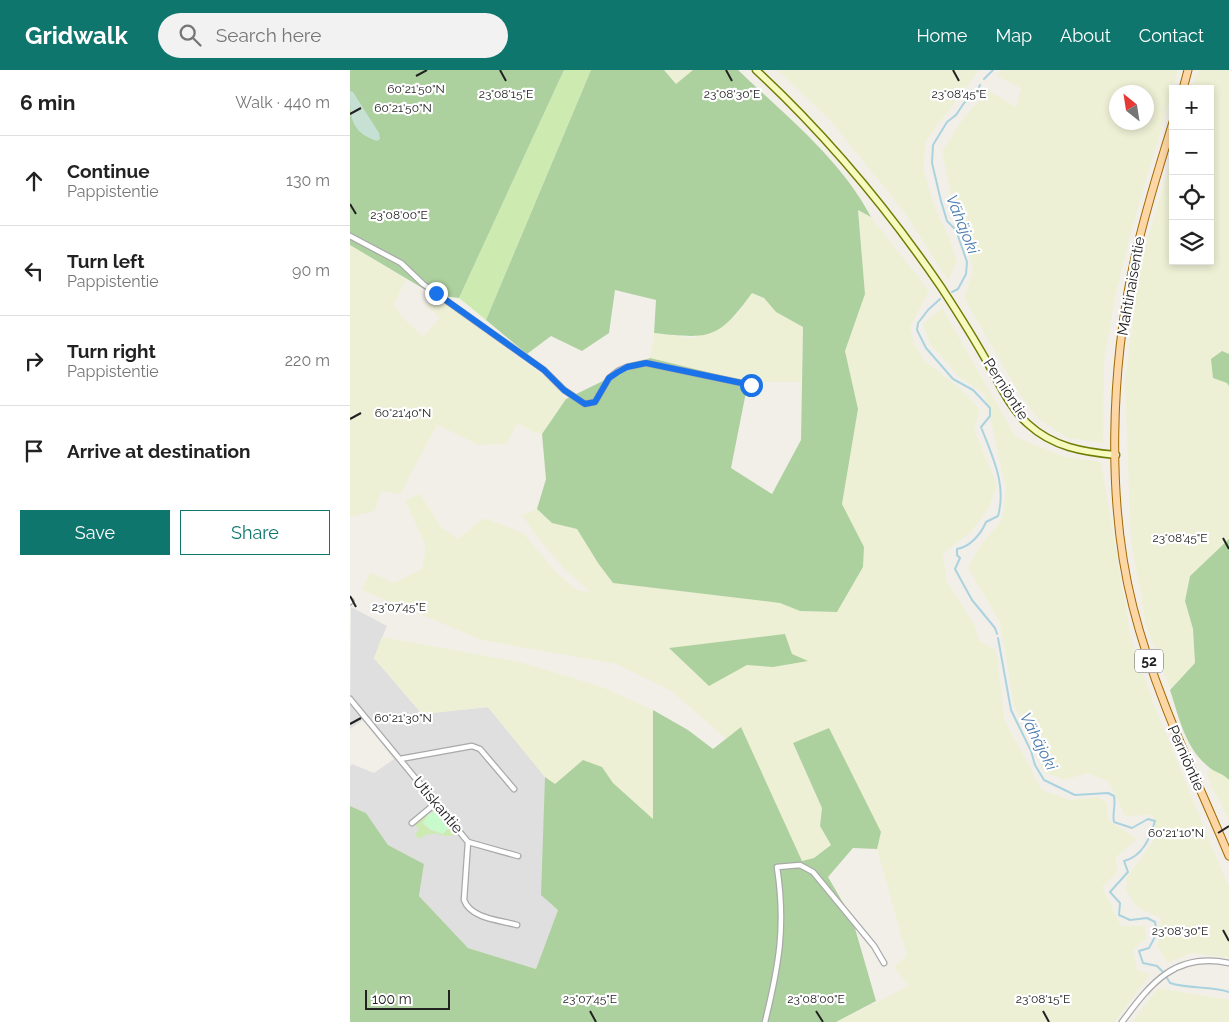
<!DOCTYPE html>
<html lang="en">
<head>
<meta charset="utf-8">
<style>
	:root { --surface:#fff; --page:#f2f2f2; --text:#222; --muted:#767676; --line:#e0e0e0; --accent:#0f766e }
	body { margin:0; font-family:Raleway,sans-serif; background:var(--page); color:var(--text) }
	.controls { position:absolute; right:15px; top:15px; display:grid; overflow:hidden; border-radius:0px; box-shadow:0 2px 8px #0003 }
	.controls button { width:45px; height:45px; display:grid; place-items:center; padding:0; border:0; border-bottom:1px solid var(--line); background:var(--surface); color:var(--text); font:25px sans-serif }
	.compass { position:absolute; left:759px; top:15px; width:45px; height:45px; border-radius:50%; background:var(--surface); box-shadow:0 2px 8px #0003; rotate:330deg }
	.scale { position:absolute; left:15px; bottom:12px; width:85px; box-sizing:border-box; padding-left:5px; border:2px solid #222; border-top:0; font-size:14px; line-height:18px; white-space:nowrap; color:#222; -webkit-text-stroke:4px #fff; paint-order:stroke }
	.stop { position:absolute; width:15px; height:15px; margin:-11px; border:4px solid #1a73e8; border-radius:50%; background:#fff }
	.stop.end { background:#1a73e8; border-color:#fff; box-shadow:0 1px 5px #0008 }
	.list { margin:0; padding:0; list-style:none }
	h2 { display:flex; justify-content:space-between; align-items:center; height:65px; margin:0; padding:0 20px; font-size:21px }
	h2 small { font-size:16px; font-weight:400; color:var(--muted) }
	.list li { display:grid; grid-template-columns:32px 1fr auto; gap:15px; align-items:center; box-sizing:border-box; height:90px; padding:0 20px; border-top:1px solid var(--line) }
	.list b { display:block; font-size:19px; white-space:nowrap }
	.list p { margin:0; font-size:16px; white-space:nowrap; color:var(--muted) }
	.list em { font-size:16px; font-style:normal; color:var(--muted) }
	.actions { display:flex; gap:10px; padding:15px 20px }
	.actions a { flex:1; padding:11px 0; border:1px solid var(--accent); border-radius:0px; text-align:center; font-size:18px; color:var(--accent) }
	.actions .main { background:var(--accent); color:#fff }
	.icon { flex:none; width:28px; height:28px; fill:none; stroke:currentColor; stroke-width:2; stroke-linecap:round; stroke-linejoin:round }
	.map { position:relative; flex:none; width:879px; height:952px; overflow:hidden }
	header { display:flex; align-items:center; gap:30px; box-sizing:border-box; height:70px; padding:0 25px; background:var(--accent); color:#fff }
	header strong { font-size:24px }
	nav { display:flex; gap:28px; margin-inline-start:auto; font-size:18px }
	.search { width:350px; height:45px; background:var(--page); display:flex; align-items:center; gap:12px; box-sizing:border-box; padding:0 18px; border-radius:28px; color:var(--muted); font-size:19px }
	main { display:flex }
	aside { flex:1; background:var(--surface) }
	.map>svg:first-child { display:block }
</style>
</head>
<body>
<header>
<strong>Gridwalk</strong>
<div class="search"><svg class="icon" aria-label="search" viewBox="0 0 24 24"><circle cx="10" cy="10" r="6"/><path d="M15 15l6 6"/></svg>Search here</div>
<nav><a>Home</a><a>Map</a><a>About</a><a>Contact</a></nav>
</header>
<main>
<aside>
<h2>6 min<small>Walk · 440 m</small></h2>
<ul class="list">
<li><svg class="icon" aria-label="ahead" viewBox="0 0 24 24"><path d="M12 20V5M6 11l6-6 6 6"/></svg><div><b>Continue</b><p>Pappistentie</p></div><em>130 m</em></li>
<li><svg class="icon" aria-label="left" viewBox="0 0 24 24"><path d="M17 20v-9H6M10 6l-5 5 5 5"/></svg><div><b>Turn left</b><p>Pappistentie</p></div><em>90 m</em></li>
<li><svg class="icon" aria-label="right" viewBox="0 0 24 24"><path d="M7 20v-9h11M14 6l5 5-5 5"/></svg><div><b>Turn right</b><p>Pappistentie</p></div><em>220 m</em></li>
<li><svg class="icon" aria-label="arrive" viewBox="0 0 24 24"><path d="M6 21V4h12l-3 4 3 4H6"/></svg><div><b>Arrive at destination</b></div></li>
</ul>
<div class="actions"><a class="main">Save</a><a>Share</a></div>
</aside>
<div class="map">
<svg width="879" height="952" viewBox="0 0 879 952">
	<rect width="100%" height="100%" fill="#f2efe9"/>
	<path fill="#e0dfdf" d="M1,537L37,556L24,588L72,644L138,637L195,707V752L208,840L186,899L118,878L69,826L74,794L38,775L16,743L0,736V696L2,694L24,703L44,689L13,650L0,659Z"/>
	<path fill="#eef0d5" fill-rule="evenodd" d="M314,0H343L326,14Z
		M427,0H629L575,72L574,101L585,138L600,170L607,193L598,210L555,143L480,50Z
		M651,0H828L781,162L765,228L754,290L753,373L718,368L689,349L669,323L614,228L623,200L614,159L603,137L592,81L614,47L639,21L666,37L671,18L647,6ZM766,22H796V52H766Z
		M848,0H879V284L872,281L879,316V469L840,506L835,531L843,559L845,593L820,619L796,554L781,472L775,314L789,198L823,84V191H860V19H842Z
		M508,140L521,147L579,221L560,257L564,273L575,291L611,319L630,340L624,360L647,415L638,439L620,463L593,483L597,512L624,554L629,570L646,580L655,651L692,720L720,730L748,727L757,733L758,750L787,769L766,787L767,803L752,817L771,856H795L796,869L783,879L787,900L800,904L765,952H486L559,916L544,897L557,886L527,779L531,762L443,674L472,738L470,756L481,776L464,788L452,791L391,658L376,669L320,620L266,594L132,570L12,520L20,502L44,513L72,499L76,477L55,430L70,424L92,458L108,469L134,448L173,463L205,501L226,520L241,522L214,499L184,463L172,445L187,439L202,453L227,459L248,493L264,513L430,533L450,541L487,542L513,497L514,477L492,434L508,339L495,281L515,224Z
		M0,175L56,209L44,234L52,247L73,266L90,248L77,236L84,225L203,313L216,329L192,364L183,362L168,353L156,374L129,375L87,355L50,424L31,421L25,441L0,447Z
		M402,223L414,228L426,242L453,257L451,312H398L300,288L304,263L345,268L384,248Z
		M592,238L666,367L712,386L751,392L781,569L804,635L879,818V888L842,883L817,893L808,877L811,848L788,838L776,821L777,807L806,767L803,745L775,746L759,712L738,703L714,710L693,701L687,683L664,635L650,552L618,498L632,473L652,450L656,420L635,324L609,307L580,274L573,254Z
		M32,567L170,592L252,617L303,640V750L263,713L252,697L233,690L205,714L195,707L138,637L72,644L24,588Z
		M860,699L874,704L879,710V750L859,711L857,702Z
		M808,918L879,930V952H782Z"/>
	<path fill="#cdebb0" d="M214,0H241L136,250L109,228Z
		M87,736L108,763C94,772 87,756 69,769L65,764L69,760L65,754L76,744L78,745L72,753L80,760L93,764L101,756L86,740L81,743Z"/>
	<path fill="#add19e" d="M0,0H214L109,228L84,225L0,175Z
		M241,0H314L326,14L343,0H388C436,46 490,88 521,147L508,140L515,224L495,281L508,339L492,434L514,477L513,497L487,542L450,541L430,533L263,513L248,493L227,459L202,453L187,439L196,409L192,364L216,329L300,288L398,312L381,398L422,424L451,370L453,257L426,242L414,228L402,223C368,270 360,269 304,263L306,230L265,220L259,263L232,281L201,266L177,284L136,250Z
		M872,281L879,284V316L877,313L863,308L861,289Z
		M879,469V710C873,703 866,703 860,698C835,679 829,647 820,620L845,593L843,559L835,531L840,506Z
		M435,564L442,584L458,591L423,597L397,595L359,616L319,578Z
		M303,640L338,660L363,679L391,657L452,791L464,788L481,775L470,756L472,738L443,673L479,658L531,762L527,779L503,778L478,807L502,848L526,931L486,952H0V736L16,743L38,775L74,794L69,826L118,878L186,899L208,840L191,825L195,707L205,714L233,690L252,697L263,713L303,749Z"/>
	<path fill="#c6e0d4" d="M0,21L3,22L29,63L30,69L27,71C0,62 0,47 0,21Z"/>
	<path fill="#c8facc" d="M86,741L100,756L93,764L80,759L73,753L79,744Z"/>
	<g fill="none" stroke-linecap="round" stroke-linejoin="round">
		<path stroke="#aad3df" stroke-width="2" d="M634,9L643,0
			M602,222L608,219L616,204L617,192L606,160L597,151L591,131L582,93L583,75L597,52L606,45L614,33L626,24L630,15
			M590,229L578,240L568,253L567,260L576,278L603,309L623,320L640,338V346L631,357C642,386 657,414 648,446L636,452C631,464 620,477 607,479V485L610,488L605,499L622,530L645,558L647,564
			M648,568L661,640L681,681L685,695L694,710L725,725L758,723L764,726C766,737 762,743 764,752L782,758L798,749L805,751C800,768 793,786 774,791L778,802L760,822L770,833L769,845L780,850L797,848L805,852L807,863L799,878L789,881L793,893L807,896L814,903
			M817,908L820,913C839,919 860,916 879,922"/>
		<g stroke="#a9a9a9" stroke-width="7">
			<path id="minor" d="M0,166L51,193L73,214L194,300L214,320L235,334L245,332L259,308L268,301L277,297L296,293L401,315
				M0,532L1,531
				M0,629L118,772L114,830C121,849 150,850 167,855
				M50,689L122,676L130,679L164,719
				M62,753L86,733
				M118,772L168,786
				M415,952C429,895 436,856 427,797L450,795L463,802L524,876L534,893
				M772,952C801,913 825,882 879,893"/>
		</g>
		<g stroke="#707d05" stroke-width="9">
			<path id="secondary" d="M406,0C476,65 537,138 591,217C608,243 625,270 640,297C651,317 661,339 678,354C703,377 733,382 766,385"/>
		</g>
		<g stroke="#a06b00" stroke-width="9">
			<path id="primary" d="M833,19L838,0
				M823,52C809,98 794,144 784,192C761,297 756,431 783,537C805,624 844,703 879,786"/>
		</g>
		<use href="#minor" stroke="#fff" stroke-width="4.5"/>
		<use href="#secondary" stroke="#f7fabf" stroke-width="6"/>
		<use href="#primary" stroke="#fcd6a4" stroke-width="7"/>
	</g>
	<g fill="none" stroke-linecap="round" stroke-linejoin="round">
		<path stroke="#1a73e8" stroke-width="6" d="M86,223L194,300L214,320L235,334L245,332L259,308L268,302L277,297L296,293L401,315"/>
	</g>
	<path fill="none" stroke="#222" stroke-width="2" d="M150,0L156,11M376,0L382,11M603,0L609,11M66,6L77,0M0,44L11,38M0,134L6,144M0,349L11,343M873,468L879,479M0,526L6,537M0,654L11,648M868,763L879,756M873,860L879,871M240,941L246,952M466,941L473,952M693,941L699,952"/>
	<g text-anchor="middle" stroke-width="4.5" stroke-linejoin="round" paint-order="stroke">
		<rect fill="#fff" stroke="#646464" stroke-width="1" x="785" y="579.5" width="28" height="23" rx="4"/>
		<g font-size="14" font-weight="bold" fill="#222">
			<text x="799" y="596">52</text>
		</g>
		<g font-size="15" fill="#222" stroke="#fff">
			<text transform="translate(781 216) rotate(-80)" y="5">Mahtinaisentie</text>
			<text transform="translate(656 319) rotate(57)" y="5">Perniöntie</text>
			<text transform="translate(836 688) rotate(66)" y="5">Perniöntie</text>
			<text transform="translate(88 735) rotate(50)" y="5">Utiskantie</text>
		</g>
		<g font-size="16" font-style="italic" fill="#4a7aab" stroke="#fff">
			<text transform="translate(613 154) rotate(68)" y="6">Vähäjoki</text>
			<text transform="translate(689 671) rotate(63)" y="6">Vähäjoki</text>
		</g>
	</g>
	<g font-size="12" text-anchor="middle" fill="#222" stroke="#fff" stroke-width="4.5" stroke-linejoin="round" paint-order="stroke">
		<text x="66" y="23">60°21'50"N</text>
		<text x="382" y="28">23°08'30"E</text>
		<text x="609" y="28">23°08'45"E</text>
		<text x="156" y="28">23°08'15"E</text>
		<text x="53" y="42">60°21'50"N</text>
		<text x="49" y="149">23°08'00"E</text>
		<text x="53" y="347">60°21'40"N</text>
		<text x="830" y="472">23°08'45"E</text>
		<text x="49" y="541">23°07'45"E</text>
		<text x="53" y="652">60°21'30"N</text>
		<text x="826" y="767">60°21'10"N</text>
		<text x="830" y="865">23°08'30"E</text>
		<text x="240" y="933">23°07'45"E</text>
		<text x="466" y="933">23°08'00"E</text>
		<text x="693" y="933">23°08'15"E</text>
	</g>
</svg>
<div class="controls">
<button>+</button>
<button>−</button>
<button><svg class="icon" aria-label="locate" viewBox="0 0 24 24"><circle cx="12" cy="12" r="6"/><path d="M12 2v4M12 18v4M2 12h4M18 12h4"/></svg></button>
<button><svg class="icon" aria-label="layers" viewBox="0 0 24 24"><path d="M12 4l9 5-9 5-9-5zM3 14l9 5 9-5"/></svg></button>
</div>
<svg class="compass" viewBox="-18 -18 36 36"><path d="M0-13l5 13h-10z" fill="#e53935"/><path d="M0 13l5-13h-10z" fill="#767676"/></svg>
<div class="scale">100 m</div>
<div class="stop" style="left:401px;top:315px"></div>
<div class="stop end" style="left:86px;top:223px"></div>
</div>
</main>
</body>
</html>
